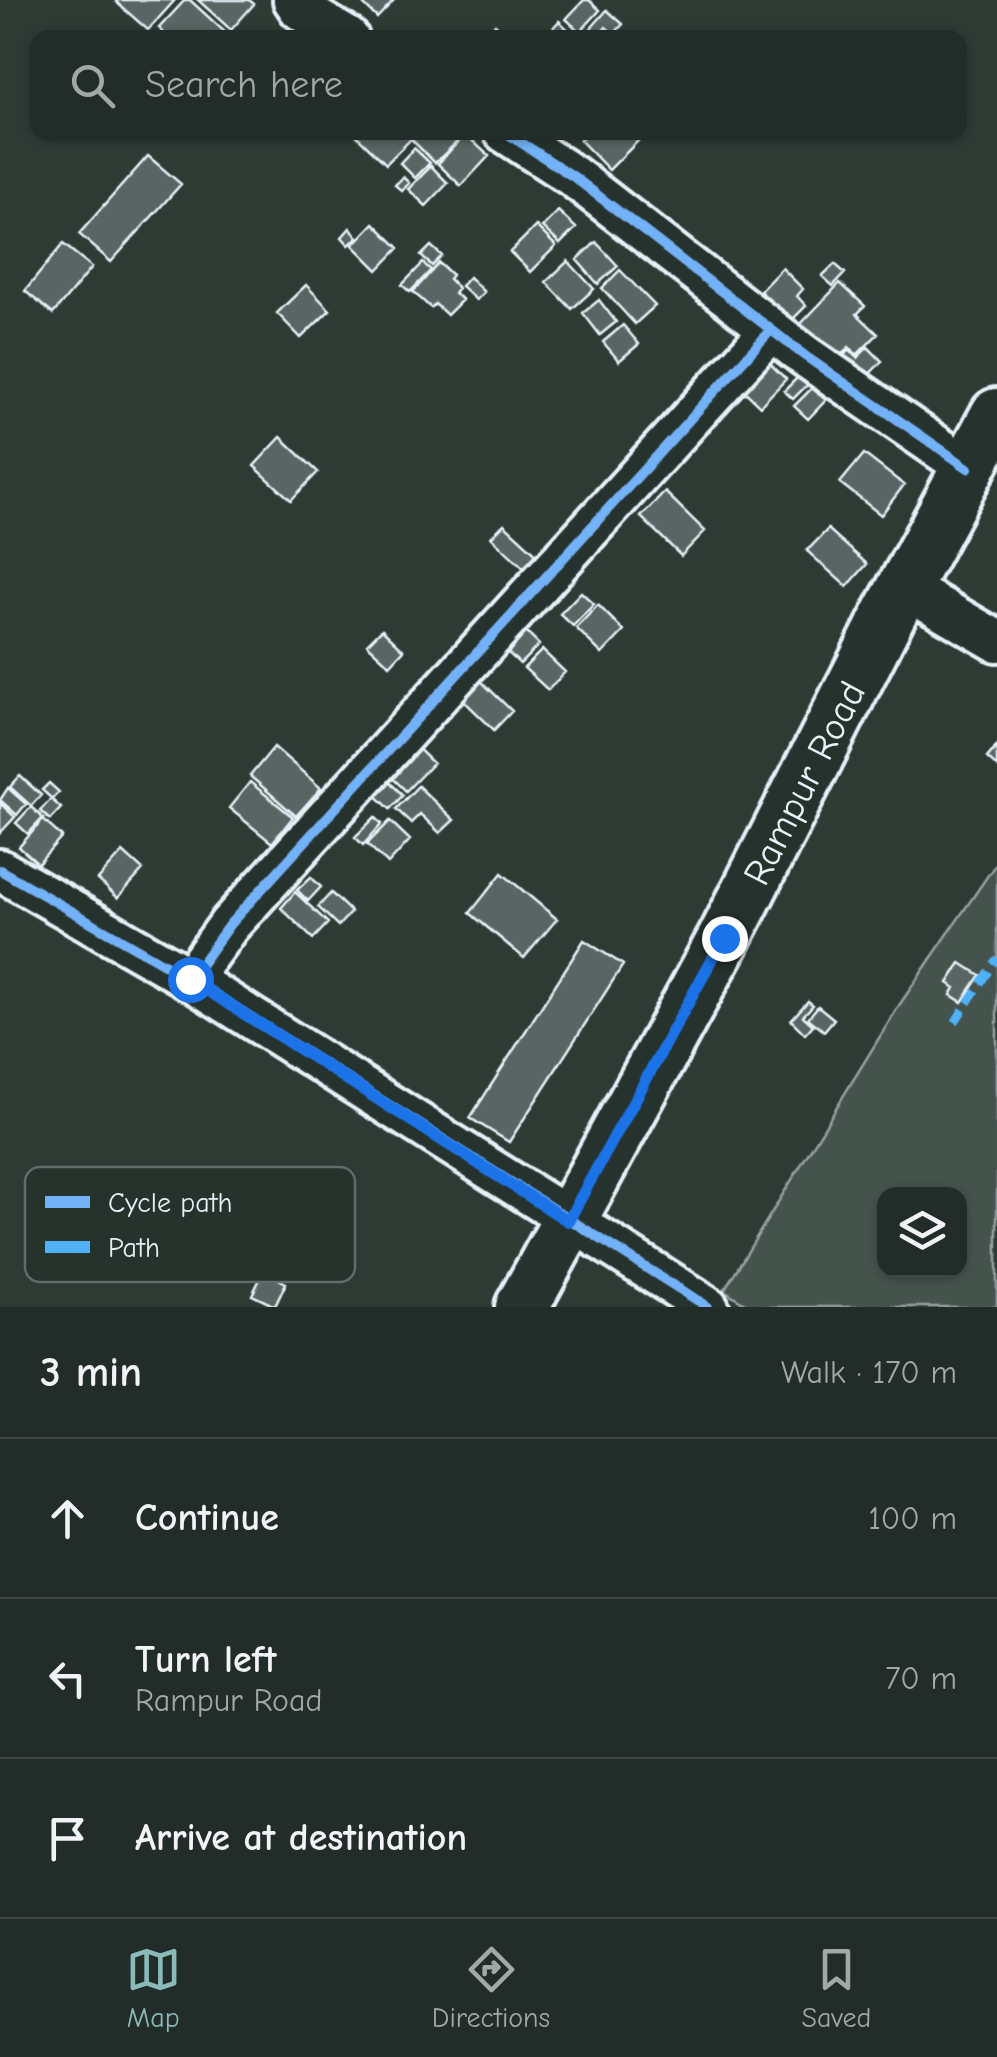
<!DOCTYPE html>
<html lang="en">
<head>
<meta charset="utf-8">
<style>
	:root { --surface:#222c28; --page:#2a3430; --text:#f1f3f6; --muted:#a2a7a8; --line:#3f4845; --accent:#8bbbb9 }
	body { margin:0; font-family:"Comic Neue",sans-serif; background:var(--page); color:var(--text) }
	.controls { position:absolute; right:30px; bottom:30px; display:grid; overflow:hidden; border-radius:20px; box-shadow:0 2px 8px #0004 }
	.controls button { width:90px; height:90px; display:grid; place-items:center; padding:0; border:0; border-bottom:2px solid var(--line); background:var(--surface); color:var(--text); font:50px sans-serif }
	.stop { position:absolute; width:30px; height:30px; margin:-22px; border:8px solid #1a73e8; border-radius:50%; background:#fff }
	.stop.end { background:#1a73e8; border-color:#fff; box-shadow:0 2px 10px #0008 }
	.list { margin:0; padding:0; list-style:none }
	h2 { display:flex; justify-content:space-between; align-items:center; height:130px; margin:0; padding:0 40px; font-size:42px }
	h2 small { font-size:32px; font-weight:400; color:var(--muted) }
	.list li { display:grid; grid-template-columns:65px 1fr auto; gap:30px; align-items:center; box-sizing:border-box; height:160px; padding:0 40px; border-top:2px solid var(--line) }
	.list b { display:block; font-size:38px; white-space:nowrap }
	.list p { margin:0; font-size:32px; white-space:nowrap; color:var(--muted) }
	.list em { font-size:32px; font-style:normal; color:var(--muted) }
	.icon { flex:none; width:55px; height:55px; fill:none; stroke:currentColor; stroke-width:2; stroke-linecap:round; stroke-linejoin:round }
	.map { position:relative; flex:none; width:997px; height:1307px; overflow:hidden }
	.search { position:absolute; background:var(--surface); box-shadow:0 2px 8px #0004; left:30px; right:30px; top:30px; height:110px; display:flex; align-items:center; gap:25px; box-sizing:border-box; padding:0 35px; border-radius:20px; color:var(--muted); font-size:38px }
	.sheet { height:610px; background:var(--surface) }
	nav { display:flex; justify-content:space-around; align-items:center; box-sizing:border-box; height:140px; border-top:2px solid var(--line); background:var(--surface); font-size:28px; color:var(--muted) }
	nav a { display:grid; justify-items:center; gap:5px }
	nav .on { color:var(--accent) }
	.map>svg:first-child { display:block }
</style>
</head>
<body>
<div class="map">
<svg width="997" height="1307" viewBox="0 0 997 1307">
	<rect width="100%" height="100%" fill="#2e3b35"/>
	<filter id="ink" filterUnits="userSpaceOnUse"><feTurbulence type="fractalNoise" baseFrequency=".01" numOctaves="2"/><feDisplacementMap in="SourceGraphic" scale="20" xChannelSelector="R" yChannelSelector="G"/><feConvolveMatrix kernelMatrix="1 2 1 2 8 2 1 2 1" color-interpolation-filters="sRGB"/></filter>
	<g filter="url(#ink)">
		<path fill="#45524e" stroke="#96a2a3" stroke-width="2.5" fill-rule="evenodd" d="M997,862V1307H751L724,1290L900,1004ZM884,1194H960V1270H884Z"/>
		<path fill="#596563" stroke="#e8f1f8" stroke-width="2.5" d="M118,0H175L148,30L116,2Z
			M185,0H190L228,35L169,38L159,28Z
			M198,0H249L254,4L231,30Z
			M359,0H394L377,18Z
			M584,0H589L600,10L580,32L566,19Z
			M607,10L623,24L614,34L606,27L597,38H587L585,35Z
			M559,21L577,38H544Z
			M495,24L511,38H484Z
			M359,132H404L411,139L386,164L356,135Z
			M409,132H448L457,142L435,163L407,135Z
			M588,132H635L641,138L609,170L580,140Z
			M465,134L489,156L461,186L438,164Z
			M414,148L430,163L415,178L400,163Z
			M148,156L181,184L111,262L79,234Z
			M431,166L448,183L426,206L408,189Z
			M403,177L409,183L402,191L395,185Z
			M558,211L576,228L560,244L542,227Z
			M374,223L399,248L378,270L353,245Z
			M536,226L556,246L530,272L510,252Z
			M350,228L358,237L349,245L342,237Z
			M596,242L618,266L598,284L577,260Z
			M63,244L92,267L53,314L25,291Z
			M431,246L442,256L432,266L421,256Z
			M568,261L594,289L572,309L546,282Z
			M423,263L431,270L410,292L402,285Z
			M439,263L452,275L449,279L458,288L454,293L462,300L447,315L435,304L431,308L413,292Z
			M835,264L845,273L833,286L822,276Z
			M782,268L803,289L797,296L806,306L791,321L760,291Z
			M620,270L655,306L635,324L602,288Z
			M469,277L484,292L476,300L461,286Z
			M840,283L865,306L857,314L878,334L857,355L849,347L835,362L798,327Z
			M306,285L330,310L301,338L277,313Z
			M599,300L616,322L600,335L583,313Z
			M623,325L639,344L619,361L603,342Z
			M868,347L882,361L862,382L839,360L849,350L857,358Z
			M761,355L786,379L760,406L735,382Z
			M798,377L807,385L793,399L784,391Z
			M812,388L826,400L808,419L794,406Z
			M281,437L318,472L291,500L254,466Z
			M864,454L904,485L881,515L840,483Z
			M665,492L705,531L681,556L641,517Z
			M504,524L541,558L528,572L491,537Z
			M828,529L867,564L847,587L807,551Z
			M581,592L594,604L573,626L560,614Z
			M598,605L624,631L602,654L576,628Z
			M382,629L404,650L390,665L367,644Z
			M524,630L539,645L520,664L505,650Z
			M542,650L565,672L548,690L524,668Z
			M478,678L512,711L494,730L460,697Z
			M408,739L433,763L406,791L381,767Z
			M997,746V767L987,758Z
			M274,747L321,788L296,816L250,776Z
			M381,774L403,795L390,809L368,788Z
			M20,776L41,795L31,806L10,787Z
			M250,782L293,817L272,843L229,808Z
			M49,783L59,792L52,799L42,790Z
			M418,786L454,820L440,833L420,814L411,823L396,809Z
			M8,788L26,804L17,815L0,800Z
			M51,799L61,808L50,820L40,811Z
			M0,803L15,817L0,833Z
			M31,807L43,818L28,834L16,823Z
			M375,817L382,824L363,845L355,837Z
			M43,820L62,837L38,864L19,847Z
			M390,821L410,840L388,864L367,844Z
			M123,852L143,870L118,898L98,880Z
			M502,873L557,919L524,958L470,913Z
			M311,877L321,887L308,901L297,890Z
			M295,892L328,923L313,939L281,908Z
			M331,893L351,912L338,926L318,907Z
			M584,940L623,965L509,1142L470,1118Z
			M961,963L980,975L962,1002L951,995L955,988L948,983Z
			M808,1001L813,1005L803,1016L813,1025L805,1034L791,1020Z
			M818,1006L834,1019L824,1031L808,1018Z
			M264,1271L286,1283L275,1306L252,1295Z"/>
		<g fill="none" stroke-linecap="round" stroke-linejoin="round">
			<g stroke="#e8f1f8" stroke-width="48">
				<path id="minor" d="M294,0L300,9L348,38
					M505,132L574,177L805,356L968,468
					M904,587L997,641
					M0,870L190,979L708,1307
					M190,979L229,925L771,330"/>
			</g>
			<g stroke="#e8f1f8" stroke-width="60">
				<path id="major" d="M522,1307L724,939L890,613L997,415"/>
			</g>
			<use href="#minor" stroke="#26332d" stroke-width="40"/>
			<use href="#major" stroke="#26332d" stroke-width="52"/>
			<path stroke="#4fb1f8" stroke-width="8" stroke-dasharray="15 8" stroke-linecap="butt" d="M955,1022L997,958"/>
			<g stroke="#26332d" stroke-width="16">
				<path id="cycleway" d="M505,132L574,177L805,356L968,468
					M0,870L190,979L708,1307
					M190,979L229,925L771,330"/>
			</g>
			<use href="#cycleway" stroke="#73b2f8" stroke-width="10"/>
		</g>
	</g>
	<g fill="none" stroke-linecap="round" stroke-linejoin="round" filter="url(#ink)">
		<path stroke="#1a73e8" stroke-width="12" d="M190,979L568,1221L724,938"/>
	</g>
	<g text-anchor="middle" stroke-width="9" stroke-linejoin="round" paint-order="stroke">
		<g font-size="38" fill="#e8f1f8" stroke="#26332d">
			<text transform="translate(804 783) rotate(-63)" y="13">Rampur Road</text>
		</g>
	</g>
	<rect x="25" y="1167" width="330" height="115" rx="15" fill="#26332d" stroke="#606c6a" stroke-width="2.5"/>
	<rect x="45" y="1196" width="45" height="12" fill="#73b2f8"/>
	<rect x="45" y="1241" width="45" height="12" fill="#4fb1f8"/>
	<g font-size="28" fill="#e8f1f8">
		<text x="108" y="1212">Cycle path</text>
		<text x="108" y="1257">Path</text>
	</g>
</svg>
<div class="controls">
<button><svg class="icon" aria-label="layers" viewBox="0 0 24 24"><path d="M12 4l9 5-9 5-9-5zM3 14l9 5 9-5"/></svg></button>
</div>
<div class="stop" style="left:190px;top:979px"></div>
<div class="stop end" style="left:724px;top:938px"></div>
<div class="search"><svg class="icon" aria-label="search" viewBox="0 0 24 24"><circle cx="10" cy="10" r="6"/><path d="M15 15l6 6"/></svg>Search here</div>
</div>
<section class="sheet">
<h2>3 min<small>Walk · 170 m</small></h2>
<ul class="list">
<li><svg class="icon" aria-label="ahead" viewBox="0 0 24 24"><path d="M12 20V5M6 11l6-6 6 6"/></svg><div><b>Continue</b></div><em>100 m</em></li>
<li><svg class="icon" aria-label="left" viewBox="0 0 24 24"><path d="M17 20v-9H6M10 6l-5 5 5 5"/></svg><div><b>Turn left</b><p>Rampur Road</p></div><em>70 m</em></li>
<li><svg class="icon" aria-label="arrive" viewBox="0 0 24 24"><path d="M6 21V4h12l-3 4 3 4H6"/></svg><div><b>Arrive at destination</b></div></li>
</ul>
</section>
<nav>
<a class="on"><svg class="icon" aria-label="map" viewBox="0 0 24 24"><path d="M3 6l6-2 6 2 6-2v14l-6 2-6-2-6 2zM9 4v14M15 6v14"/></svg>Map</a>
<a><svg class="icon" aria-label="directions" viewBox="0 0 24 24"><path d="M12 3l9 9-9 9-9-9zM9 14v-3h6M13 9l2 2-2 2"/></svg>Directions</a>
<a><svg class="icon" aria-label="saved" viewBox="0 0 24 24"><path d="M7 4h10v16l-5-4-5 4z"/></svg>Saved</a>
</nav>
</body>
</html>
